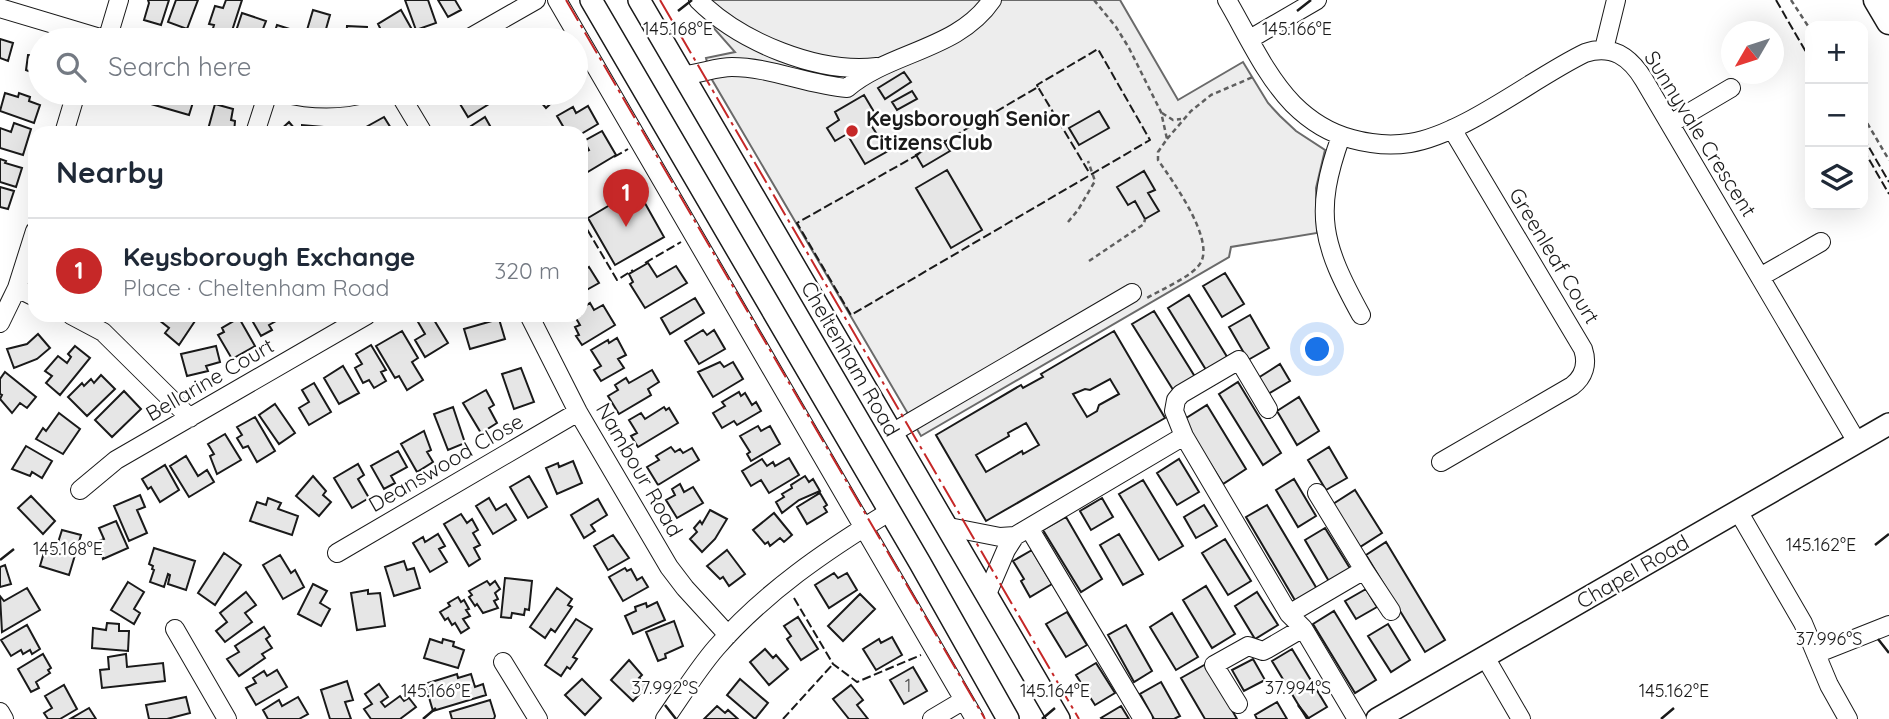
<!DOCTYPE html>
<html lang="en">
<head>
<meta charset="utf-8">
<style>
	:root { --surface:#fff; --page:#f2f2f3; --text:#1f2937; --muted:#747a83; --line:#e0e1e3; --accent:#c62828 }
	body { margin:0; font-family:Quicksand,sans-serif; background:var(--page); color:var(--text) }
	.controls { position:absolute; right:21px; top:21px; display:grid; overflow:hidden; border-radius:14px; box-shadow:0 7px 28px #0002 }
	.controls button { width:63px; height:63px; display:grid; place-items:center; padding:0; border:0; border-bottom:2px solid var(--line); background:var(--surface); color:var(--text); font:35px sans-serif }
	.compass { position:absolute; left:1721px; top:21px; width:63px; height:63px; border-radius:50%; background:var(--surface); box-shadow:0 7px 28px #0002; rotate:231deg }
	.you { position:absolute; left:1318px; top:350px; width:24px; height:24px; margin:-18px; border:5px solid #fff; border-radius:50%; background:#1a73e8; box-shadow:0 0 0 10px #1a73e833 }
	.badge { display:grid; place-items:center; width:46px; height:46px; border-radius:50%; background:var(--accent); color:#fff; font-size:23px; font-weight:700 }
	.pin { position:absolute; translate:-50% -58px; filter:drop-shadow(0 2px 4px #0008) }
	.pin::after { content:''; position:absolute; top:37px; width:24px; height:21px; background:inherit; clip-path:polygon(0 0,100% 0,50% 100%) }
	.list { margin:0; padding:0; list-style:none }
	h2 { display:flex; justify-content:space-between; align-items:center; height:91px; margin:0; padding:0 28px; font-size:30px }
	h2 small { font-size:23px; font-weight:400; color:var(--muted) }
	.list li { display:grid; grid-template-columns:46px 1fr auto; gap:21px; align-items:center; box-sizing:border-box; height:105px; padding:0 28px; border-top:2px solid var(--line) }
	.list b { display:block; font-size:26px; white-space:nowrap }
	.list p { margin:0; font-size:23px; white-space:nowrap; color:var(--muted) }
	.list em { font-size:23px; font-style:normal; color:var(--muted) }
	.icon { flex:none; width:38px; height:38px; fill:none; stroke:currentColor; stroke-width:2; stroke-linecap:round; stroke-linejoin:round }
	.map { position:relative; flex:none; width:1889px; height:719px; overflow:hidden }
	.search { position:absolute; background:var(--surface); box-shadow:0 7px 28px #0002; left:28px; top:28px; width:560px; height:77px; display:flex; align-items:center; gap:18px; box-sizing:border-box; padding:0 24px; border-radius:38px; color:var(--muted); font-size:26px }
	.panel { position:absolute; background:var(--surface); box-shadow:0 7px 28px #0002; left:28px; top:126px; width:560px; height:196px; border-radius:21px }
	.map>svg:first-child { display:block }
</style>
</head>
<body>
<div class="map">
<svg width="1889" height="719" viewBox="0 0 1889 719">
	<rect width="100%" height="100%" fill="#fff"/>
	<path fill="#ededed" stroke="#6a6a6a" stroke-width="2" d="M689,0H1120L1178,100L1243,62L1268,103L1280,116L1296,131L1325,150L1316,188L1317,233L1231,247L1229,257L921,436L711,78L706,58L735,52Z"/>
	<path fill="#e6e6e6" stroke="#1a1a1a" stroke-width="2" fill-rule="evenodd" d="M148,0H169L161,25L144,20L149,3Z
		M176,0H198L187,29L168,22Z
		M226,0H242L229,40L211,35L214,25L209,24L215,6L223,8Z
		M405,0H428L436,23L416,30Z
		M438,0H455L461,10L448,17Z
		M313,10L330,15L324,36L333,40H304Z
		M401,10L415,35L407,40H396L393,34L389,37L385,30L382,32L378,24Z
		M242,13L266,21L259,39L233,40Z
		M277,25L302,33L300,40H275L277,35L274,34Z
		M347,26L367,27L366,40H346Z
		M0,39L13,43L8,61L0,58Z
		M28,55L40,56L39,75L26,70Z
		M904,72L911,82L885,99L878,88Z
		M912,91L917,99L897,110L892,102Z
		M5,93L18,97L19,93L30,97L29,101L40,105L34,123L0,111Z
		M154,93H185L195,96L189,115L151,104Z
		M443,93H482L489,104L468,117L457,99L449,103Z
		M533,93H562L546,108Z
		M864,95L877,117L869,122L882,142L890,138L895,147L865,164L847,134L835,141L827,128L839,120L835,112Z
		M215,104L233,109L231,120L235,121L234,133H207Z
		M588,106L598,124L581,134L567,133L557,116L573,107L576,113Z
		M1099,111L1109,128L1079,145L1069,128Z
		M384,117L394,133H370L366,127Z
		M485,117L494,133H471L468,128Z
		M289,122L294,128L302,129V125L323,127V133H277Z
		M14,123L31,129L23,155L0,148V128L11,132Z
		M602,131L616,155L581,176V154L589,150L584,141Z
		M943,140L950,151L923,167L916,155Z
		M0,159L6,161L5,163L22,168L16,187L0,182Z
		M947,170L982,230L951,248L916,188Z
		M1144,171L1155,190L1148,193L1159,211L1145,219L1135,201L1128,205L1117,187Z
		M0,187L14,191L8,209L0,207Z
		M637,189L664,237L615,265L588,218Z
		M648,263L657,277L676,266L687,283L645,308L630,284L633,282L629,274Z
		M589,267L599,283L581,293V268L583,271Z
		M1225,273L1244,304L1222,317L1203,286Z
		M1189,295L1229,360L1208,373L1168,308Z
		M695,298L704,313L670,334L661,318Z
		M590,303L594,310L603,305L615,325L582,345L576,336L579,335L575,327L580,325L574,315H581V309Z
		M1154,311L1197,380L1175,393L1132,324Z
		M163,315H193L197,318L179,345L165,333L169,328L159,320Z
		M249,315H282L283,317L269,325L272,330L261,336Z
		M431,315L448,343L425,357L415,340L425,334L418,322Z
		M1250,315L1269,348L1248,360L1229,327Z
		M239,318L255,346L232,359L218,335L224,332L222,328Z
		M499,319L505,339L470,349L464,329Z
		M703,330L707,335L714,330L725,349L699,364L685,341Z
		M402,331L418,358L412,362L423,380L407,390L399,376L395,378L376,346Z
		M1114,331L1165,418L986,521L936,435L1021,385L1023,388L1043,377L1041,374ZM1110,379L1119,394L1099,405L1097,411L1087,417L1073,394L1085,389L1090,390ZM1026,423L1039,445L1023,454L1022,451L986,472L976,455L1009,436L1008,433Z
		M38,334L50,348L37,359L14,368L7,349L27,344Z
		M617,338L626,355L618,359L624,368L601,381L594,370L601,366L591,350L608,340L609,343Z
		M371,345L386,370L381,372L386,381L374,388L369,380L363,383L355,368L362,364L356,354Z
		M75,346L90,358L60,395L46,383L52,376L45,371L58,356L67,363L71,357L68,354Z
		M216,346L220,362L206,366L208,371L187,376L181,354Z
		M720,362L724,367L733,362L743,379L713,397L698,372Z
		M1280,364L1290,381L1268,394L1258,378Z
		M343,366L359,393L339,404L324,378Z
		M521,368L534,402L514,409L502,374Z
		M652,370L659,382L648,389L651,395L619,414L608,396L618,390L615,385L626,378L629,383Z
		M5,372L36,397L27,408L20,403L12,413L0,399L2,395L0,394V379Z
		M101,375L115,389L87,416L68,397L82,383L84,386L91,379L94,383Z
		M1238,382L1281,453L1263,465L1219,394Z
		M314,383L331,412L309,425L299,408L309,402L302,390Z
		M486,390L494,405L489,408L497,423L481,433L463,403Z
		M124,391L141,409L112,437L95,420Z
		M739,392L741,396L745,393L752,405L756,402L761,411L737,425L734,421L722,428L713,413L725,406L722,402Z
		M1299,397L1319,431L1297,445L1277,411Z
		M275,404L295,433L279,444L259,415Z
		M1207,405L1246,469L1223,484L1183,420Z
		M453,407L465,443L448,450L434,414Z
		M664,407L666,410L669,408L678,423L638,447L631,436L637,433L629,420L641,413L645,419Z
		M59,413L80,429L63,454L36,439L43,428L46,431Z
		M255,417L275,451L257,462L248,446L243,448L237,438L242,435L237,427Z
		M758,426L761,431L770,426L780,444L751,461L747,454L750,452L740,436Z
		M424,431L431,450L427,452L433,462L417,472L401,444Z
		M225,434L241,460L217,474L210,456L214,454L208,444Z
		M26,446L52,461L42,478L32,472L30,476L12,469Z
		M671,447L675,452L680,449L683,453L692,448L699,460L658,485L647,467L659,460L656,456Z
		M1329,447L1347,478L1326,490L1308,460Z
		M398,451L407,467L391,476L395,483L384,489L371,466Z
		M186,456L198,476L207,470L214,482L189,497L170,466Z
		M789,458L799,475L769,493L761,480L751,486L742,471L762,459L767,466L773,462L775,466Z
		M1179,459L1199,492L1177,505L1157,473Z
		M573,461L582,483L557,494L546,468L558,463L559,467Z
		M358,464L364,475L358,479L369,498L352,508L334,478Z
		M165,465L179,490L160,502L151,487L148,489L142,479Z
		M313,476L326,491L323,495L331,502L319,516L296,496Z
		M529,476L547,507L528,518L510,487Z
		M805,476L809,482L813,479L820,491L799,500L782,513L776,502L784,497L782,494L792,488L791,485Z
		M1294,479L1316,516L1298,527L1276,490Z
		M1143,480L1183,546L1159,560L1119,494Z
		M680,484L684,492L693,487L703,503L677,518L666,500L675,495L672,489Z
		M1355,490L1382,533L1360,547L1333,504Z
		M820,493L827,505L824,507L827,512L807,524L797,507Z
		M140,495L145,507L137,510L147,533L129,541L114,506Z
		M31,496L55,521L43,534L18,508Z
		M268,498L281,503L278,509L298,516L292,535L250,521L257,502L266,505Z
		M489,498L496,510L506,504L516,520L493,534L476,506Z
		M1102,498L1113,517L1091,530L1080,511Z
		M598,499L607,515L591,525L595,531L584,538L571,515Z
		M1204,505L1217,526L1196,538L1184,517Z
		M1267,505L1317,589L1296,602L1246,517Z
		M710,510L727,519L715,539L702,552L690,539L697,532L694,528L700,521L702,524Z
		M774,513L792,535L784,542L780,538L770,546L768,542L765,544L753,530Z
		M461,514L467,523L472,519L478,530L473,533L480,545L474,548L480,559L469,566L444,524Z
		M1066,517L1102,579L1081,592L1043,530Z
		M116,521L128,548L103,559L99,541L104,539L99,528Z
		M1325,528L1351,570L1330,583L1305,540Z
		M62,530L81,535L69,575L40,566L45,549L55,552Z
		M438,534L445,546L439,549L447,562L430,572L413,543L423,537L425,542Z
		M1119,534L1143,574L1123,585L1100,545Z
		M613,535L629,558L608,570L594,546Z
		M1225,539L1251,581L1228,595L1202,553Z
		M1386,542L1445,640L1425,652L1366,555Z
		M154,548L195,561L186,590L168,584L170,575L168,574L164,587L150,582L154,570L152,569L153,566L149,564Z
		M727,550L745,574L729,586L723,577L720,579L707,566Z
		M1032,550L1052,584L1030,597L1021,581L1024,579L1013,561Z
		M224,553L241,565L215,605L198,593Z
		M280,555L291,573L295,570L304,587L283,599L263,565Z
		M404,561L407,570L414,568L420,588L394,596L385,567Z
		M5,565L11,584L0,587V567Z
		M625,568L627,571L631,569L637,580L642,577L648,587L623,601L609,577Z
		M834,573L838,578L847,573L857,590L829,608L815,585Z
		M505,578L532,581L529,610L525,609L524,615L512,613L511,618L501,617Z
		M487,581L490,585L495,581L500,589L495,593L498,599L494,601L498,608L483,613L477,604L475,606L469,597L472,595L469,591Z
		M128,582L144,592L134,609L140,613L134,624L111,610Z
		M313,584L327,591L320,603L330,609L321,626L298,614Z
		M1206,586L1235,634L1212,648L1183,600Z
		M27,588L40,610L2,632L0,596L4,601Z
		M557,588L572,599L568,605L572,607L555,632L551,629L545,638L530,627Z
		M1366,589L1377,607L1356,619L1345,601Z
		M368,590V594L380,593L385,626L357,630L351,593Z
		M246,592L256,605L245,613L252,622L225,642L216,631L227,622L220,613Z
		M1257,592L1278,625L1255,639L1235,606Z
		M860,594L875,609L843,641L828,626Z
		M458,597L461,602L464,600L469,609L466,610L470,616L463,619L469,628L461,633L455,623L452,625L448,618L445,620L440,612L450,606L448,603Z
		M657,602L665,620L633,634L625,616L636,611L635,607L646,603L647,607Z
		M1334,611L1376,680L1355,693L1313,624Z
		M1067,612L1087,645L1066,657L1046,624Z
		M1172,613L1198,657L1176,670L1150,627Z
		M798,617L818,649L801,660L787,639L791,636L784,626Z
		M576,619L592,629L573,657L577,659L570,669L567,667L561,676L545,665Z
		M674,621L683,646L665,654L666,658L658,661L646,632Z
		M107,623L119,624V631H129L128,651L92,648L93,628L106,630Z
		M1388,624L1410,660L1391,672L1368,636Z
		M27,625L40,649L32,654L30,650L23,654L21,650L11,656L1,640Z
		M1126,625L1152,671L1134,682L1108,635Z
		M264,627L270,636L266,639L272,648L262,654L265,658L239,676L227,659L239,652L235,646Z
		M892,637L902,655L876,670L863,649L879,639L881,643Z
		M430,639L442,643L443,639L454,642L453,646L464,650L458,668L424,658Z
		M765,649L773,658L776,655L788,669L769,685L750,662Z
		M1292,649L1327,707L1307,719L1272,661Z
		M43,654L51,668L48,670L50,673L36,682L39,688L31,692L18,669Z
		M126,654L127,667L163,663L165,681L102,688L100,670L109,669L108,657Z
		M1253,659L1265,680L1244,691L1232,670Z
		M629,660L642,675L639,678L647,686L633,701L611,680Z
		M1096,663L1115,693L1095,705L1076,675Z
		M1206,664L1237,719H1205L1181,678Z
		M913,667L927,691L904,704L890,680Z
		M277,670L287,687L256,705L246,688L256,683L253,678L264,671L267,676Z
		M457,674L458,678L471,674L475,687L483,684L486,695L433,711L425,684Z
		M582,679L601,698L585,715L565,695Z
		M740,679L768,703L755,719L727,695Z
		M347,681L353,700L345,702L351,719H330L321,690Z
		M1161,682L1180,716L1174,719H1154L1140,694Z
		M379,684L388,697L381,702L385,707L400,696L404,701L409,698L416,707L400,719H371L364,709L372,704L365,694Z
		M64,685L77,709L60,719H48L44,713L52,708L45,696Z
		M851,685L863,700L857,705L868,719H849L833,699Z
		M186,697L190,713L167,719H149L146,705Z
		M298,697L308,714L299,719H268L263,710L279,700L282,706Z
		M490,700L495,716L494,719H452L450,712Z
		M1277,702L1287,719H1257L1255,715Z
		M717,706L725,713L728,710L738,719H704Z
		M1121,706L1129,719H1102L1101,718Z
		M89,708L96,719H70Z"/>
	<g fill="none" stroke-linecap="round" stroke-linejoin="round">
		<g stroke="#1a1a1a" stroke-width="20">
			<path id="minor" d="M557,0L975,719
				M698,0C740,42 818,74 877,67
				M1227,0C1247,34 1265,75 1293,104C1309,120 1329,133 1352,139C1370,144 1390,146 1410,143C1465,134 1533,78 1585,53C1612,44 1630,57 1644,80L1857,442
				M0,8L107,40
				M1250,39L1317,0
				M107,40L119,0
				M466,40L536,0
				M1604,49L1616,0
				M683,75C700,74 716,67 732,67C770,67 808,85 847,88C891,51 958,50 992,0
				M283,93C311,100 339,101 367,93
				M399,93L423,133
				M1670,124L1731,88
				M64,133L76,93
				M255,133L268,93
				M1341,136C1313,214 1322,244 1361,315
				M1760,277L1821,242
				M17,288L35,297
				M71,315L103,332L190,418
				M529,315L578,412L669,567L685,588L728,635
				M0,323L17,288L35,231
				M1268,409L1239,360L1181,394L1176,400L1174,411L1184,436L1289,614L1303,628L1357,719
				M892,433L1132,293
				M1441,462L1572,386C1584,377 1588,364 1583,349L1452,129
				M80,490L116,460L367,315
				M1738,511L1803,623L1829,685L1848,719
				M949,527L1000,537L1015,536L1184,436
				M1029,528L1143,719
				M337,553L578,412
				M1364,570L1391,611
				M987,594L1006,550L1015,536
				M1289,614L1364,570L1317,493
				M175,629L227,719
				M1816,654L1889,625
				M1485,657L1521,719
				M503,662L538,719
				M1238,704L1214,665L1248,646L1263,651L1267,649L1303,628
				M0,712L4,719
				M665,719C682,695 697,670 716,648C765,592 825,551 889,512
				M932,719L964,700"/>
		</g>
		<g stroke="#1a1a1a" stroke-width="24">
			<path id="major" d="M591,0L920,563L1008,719
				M639,0L1059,719
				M1377,719L1889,424"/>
		</g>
		<g stroke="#1a1a1a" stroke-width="27">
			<path id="highway" d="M1876,0L1889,22"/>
		</g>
		<path stroke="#5f5f5f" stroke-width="2.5" stroke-dasharray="5 3.5" stroke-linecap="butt" d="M1094,0L1116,27L1129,48L1161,112L1167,139L1158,152V160C1172,180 1214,238 1201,262C1194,276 1160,290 1147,298
			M1791,0L1810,29
			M1162,113L1173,120L1181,119
			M1863,116L1889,160
			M1167,139L1191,111L1211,95L1253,77
			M1068,222L1078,210L1095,181L1088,161
			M1089,261L1144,224L1145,219"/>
		<use href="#minor" stroke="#fff" stroke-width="18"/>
		<use href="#major" stroke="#fff" stroke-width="21"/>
		<use href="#highway" stroke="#fff" stroke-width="24"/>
		<path stroke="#1a1a1a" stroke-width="2" stroke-dasharray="9 3.5" stroke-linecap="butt" d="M1776,0L1810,59
			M1863,137L1889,182
			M943,140L944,142L1038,87L1090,174
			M1863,149L1889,194
			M919,154L797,223L851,315L1150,140L1098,49L1037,85L1038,87
			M614,157L628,149
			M581,219L617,280L633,270
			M645,263L681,242
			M794,598L833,664L857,682L921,655
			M783,719L833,664"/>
		<path stroke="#c62828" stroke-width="2" stroke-dasharray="24 5 3.5 5" stroke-linecap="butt" d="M566,0L985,719
			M660,0L1079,719"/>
	</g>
	<path fill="none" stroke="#1a1a1a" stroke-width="2.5" d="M678,11L692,0M1297,11L1311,0M1875,545L1889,534M0,560L14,549M1878,639L1889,653M665,705L676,719M1298,705L1309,719M423,719L436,708M1042,719L1055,708M1661,719L1674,708"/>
	<circle fill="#c62828" stroke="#fff" stroke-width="2.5" cx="852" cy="131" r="7"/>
	<g text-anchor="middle" stroke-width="5" stroke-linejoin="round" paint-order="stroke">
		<g font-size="18" fill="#4d4d4d">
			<text x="908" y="692">1</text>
		</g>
		<g font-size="21" font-weight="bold" fill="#1a1a1a" stroke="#fff" text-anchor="start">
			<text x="866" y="126">Keysborough Senior<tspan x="866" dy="24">Citizens Club</tspan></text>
		</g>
		<g font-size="21" fill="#1a1a1a" stroke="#fff">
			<text transform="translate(1700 134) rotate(58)" y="7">Sunnyvale Crescent</text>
			<text transform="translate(1554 256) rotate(59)" y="7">Greenleaf Court</text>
			<text transform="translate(850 359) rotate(60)" y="7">Cheltenham Road</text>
			<text transform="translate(210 380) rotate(-30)" y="7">Bellarine Court</text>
			<text transform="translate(446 463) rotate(-30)" y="7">Deanswood Close</text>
			<text transform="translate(639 470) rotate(60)" y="7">Nambour Road</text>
			<text transform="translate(1633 572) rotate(-30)" y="7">Chapel Road</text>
		</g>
	</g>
	<g font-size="18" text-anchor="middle" fill="#1a1a1a" stroke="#fff" stroke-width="5" stroke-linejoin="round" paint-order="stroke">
		<text x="678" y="35">145.168°E</text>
		<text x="1297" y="35">145.166°E</text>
		<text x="1821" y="551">145.162°E</text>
		<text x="68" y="555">145.168°E</text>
		<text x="1829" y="645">37.996°S</text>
		<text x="665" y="694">37.992°S</text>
		<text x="1298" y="694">37.994°S</text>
		<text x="436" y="697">145.166°E</text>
		<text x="1055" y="697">145.164°E</text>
		<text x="1674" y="697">145.162°E</text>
	</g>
</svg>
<div class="controls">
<button>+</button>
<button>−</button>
<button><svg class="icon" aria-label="layers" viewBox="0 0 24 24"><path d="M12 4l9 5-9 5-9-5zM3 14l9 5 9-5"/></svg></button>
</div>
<svg class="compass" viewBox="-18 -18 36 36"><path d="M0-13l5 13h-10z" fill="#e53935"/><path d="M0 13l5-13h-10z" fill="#747a83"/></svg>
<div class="you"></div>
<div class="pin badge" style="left:626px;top:227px">1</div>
<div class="search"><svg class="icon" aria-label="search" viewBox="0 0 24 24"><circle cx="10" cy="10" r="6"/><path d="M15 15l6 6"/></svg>Search here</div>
<section class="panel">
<h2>Nearby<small></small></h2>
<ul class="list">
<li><span class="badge">1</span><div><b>Keysborough Exchange</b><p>Place · Cheltenham Road</p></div><em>320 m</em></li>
</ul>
</section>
</div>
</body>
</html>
